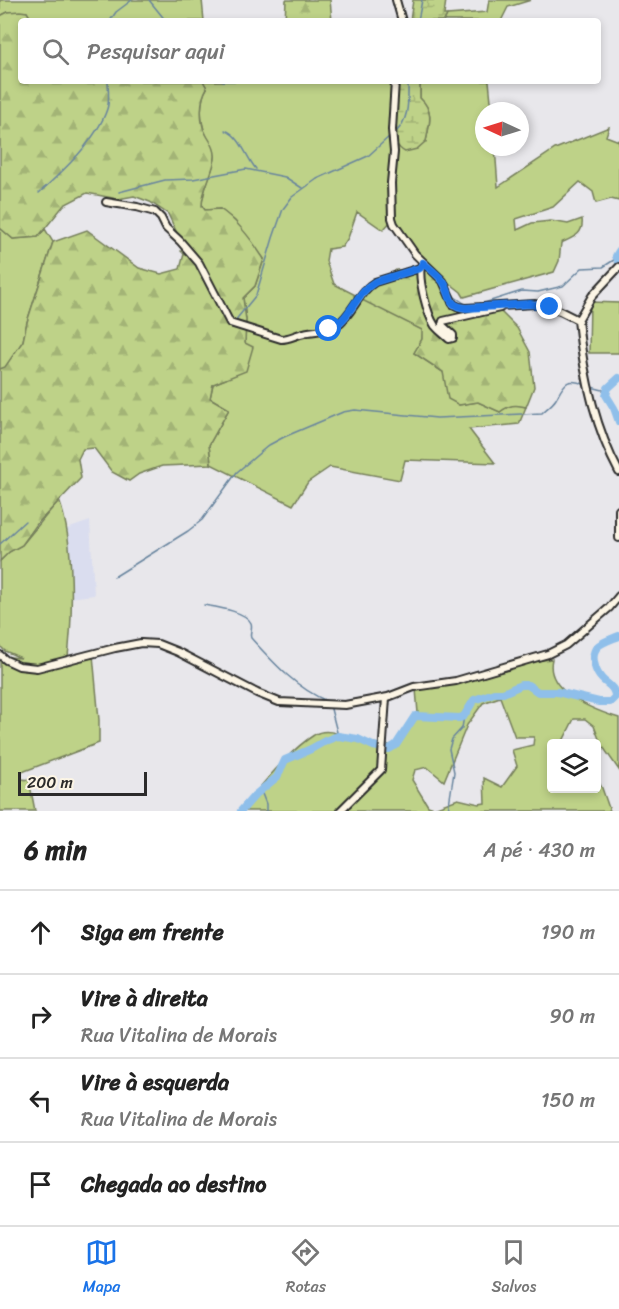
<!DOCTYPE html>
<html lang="pt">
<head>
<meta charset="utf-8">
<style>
	:root { --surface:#fff; --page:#f6f6f6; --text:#222; --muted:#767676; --line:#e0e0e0; --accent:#1a73e8 }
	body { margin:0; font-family:Sriracha,sans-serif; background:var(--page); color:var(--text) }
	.controls { position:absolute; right:18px; bottom:18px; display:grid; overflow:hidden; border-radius:6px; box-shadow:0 3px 9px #0003 }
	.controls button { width:54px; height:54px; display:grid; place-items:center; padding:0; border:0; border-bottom:2px solid var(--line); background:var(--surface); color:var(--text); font:30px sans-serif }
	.compass { position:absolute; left:475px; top:102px; width:54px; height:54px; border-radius:50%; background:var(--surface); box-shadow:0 3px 9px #0003; rotate:274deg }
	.scale { position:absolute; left:18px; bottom:15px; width:129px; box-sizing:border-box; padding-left:6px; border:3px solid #2b2b2b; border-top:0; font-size:16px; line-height:21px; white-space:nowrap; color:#2b2b2b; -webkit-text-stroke:4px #fcf5e5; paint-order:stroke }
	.stop { position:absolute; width:18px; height:18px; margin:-14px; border:4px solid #1a73e8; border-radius:50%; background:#fff }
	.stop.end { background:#1a73e8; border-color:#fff; box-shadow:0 2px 6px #0008 }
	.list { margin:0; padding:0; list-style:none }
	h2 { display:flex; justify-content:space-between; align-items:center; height:78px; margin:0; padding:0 24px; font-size:26px }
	h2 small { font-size:20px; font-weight:400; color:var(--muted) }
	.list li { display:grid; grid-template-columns:39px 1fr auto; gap:18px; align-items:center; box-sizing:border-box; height:84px; padding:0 24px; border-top:2px solid var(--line) }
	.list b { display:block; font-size:22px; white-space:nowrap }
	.list p { margin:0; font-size:20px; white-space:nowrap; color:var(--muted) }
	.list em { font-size:20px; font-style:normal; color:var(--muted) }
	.icon { flex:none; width:33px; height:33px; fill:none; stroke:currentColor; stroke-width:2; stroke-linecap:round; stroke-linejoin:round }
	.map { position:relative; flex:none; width:619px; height:811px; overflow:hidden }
	.search { position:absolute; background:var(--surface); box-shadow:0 3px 9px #0003; left:18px; right:18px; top:18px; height:66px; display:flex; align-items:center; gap:15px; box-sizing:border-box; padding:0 21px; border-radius:6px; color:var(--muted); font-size:22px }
	.sheet { height:414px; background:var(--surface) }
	nav { display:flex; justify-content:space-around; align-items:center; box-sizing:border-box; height:84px; border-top:2px solid var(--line); background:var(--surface); font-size:16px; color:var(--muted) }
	nav a { display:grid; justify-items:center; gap:3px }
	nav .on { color:var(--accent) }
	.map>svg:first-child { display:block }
</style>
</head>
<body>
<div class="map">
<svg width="619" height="811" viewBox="0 0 619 811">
	<defs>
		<pattern id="forest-firs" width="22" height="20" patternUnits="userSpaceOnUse" patternTransform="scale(1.5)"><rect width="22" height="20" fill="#bed288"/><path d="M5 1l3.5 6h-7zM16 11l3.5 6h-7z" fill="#a3b476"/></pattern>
		<pattern id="wetland-marsh" width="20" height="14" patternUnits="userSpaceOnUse" patternTransform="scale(1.5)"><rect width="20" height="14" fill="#bed288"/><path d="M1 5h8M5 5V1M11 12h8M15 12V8" fill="none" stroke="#a3b476"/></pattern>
	</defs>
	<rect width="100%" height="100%" fill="#e8e7eb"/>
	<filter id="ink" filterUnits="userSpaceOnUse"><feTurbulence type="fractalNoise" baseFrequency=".0167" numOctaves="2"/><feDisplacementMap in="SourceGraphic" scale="12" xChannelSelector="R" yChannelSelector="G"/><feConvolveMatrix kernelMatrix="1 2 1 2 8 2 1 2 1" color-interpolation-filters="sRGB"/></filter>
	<g filter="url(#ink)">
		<path fill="#daddef" d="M90,521L94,595L69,598L67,529Z"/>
		<path fill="#bed288" stroke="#747e5a" stroke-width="1.5" fill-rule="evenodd" d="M0,0H202L204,21H32L27,12H8L0,16Z
			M489,0H531L508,7L501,21H444L447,15L487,12Z
			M203,81H394L426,141C430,123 434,111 420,98V81H489L492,111H484V147H495L498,187L555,149L609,127L606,136L619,141V201L611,199L596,203L593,192L580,182L553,207L516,219L517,230L532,223L551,221L568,224L582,219C584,234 574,237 561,243L559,261L554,272L464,297L461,292L452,285L445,286L438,271L417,251L394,218L383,230L357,212L348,238L342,247L328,249L326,261L334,284L423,330L422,339L414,353L443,372L459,405L478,402L500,412C509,405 515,403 526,407L519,424L469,429L495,463L405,460L400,480L330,467L308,482L293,505L211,464L209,445L229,409L210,398L213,384L226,379L245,343L246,320L243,298L255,286L264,259L235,221L220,209L205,210L202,206C202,189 216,165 215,156C213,146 207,139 204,130C200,118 200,98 207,88Z
			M0,228L13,239L38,237L45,229L53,242L27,322L23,341L5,368L0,369Z
			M590,302L619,303V353H589Z
			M59,500C75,543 73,618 67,665L93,655L99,720V743L22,772V779L29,780L35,811H0V656L21,658L5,651L0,646V561L9,552L22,545Z
			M552,659C544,692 594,710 619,718V770L601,744L594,726L585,719H574L562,743L552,744V788H596L597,779L602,788L610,811H239C261,787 287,752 314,735C320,731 329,731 336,733C356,736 373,746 394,745L418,713L416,689L524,662ZM500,697L515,737H534L533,745L512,750L517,766L502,787L484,778L485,803L479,804L458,799L434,808L428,806L412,780L415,770L427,767L444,781L467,725L483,703Z"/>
		<path fill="url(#forest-firs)" stroke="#747e5a" stroke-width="1.5" d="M286,0H330L332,21H285Z
			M20,11L27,12L32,20L21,21V81H203L207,88C200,99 199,122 206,134C210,142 215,146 215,155C216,169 202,187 202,206L205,210L220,209C238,221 252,240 264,259L255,286L243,298L246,320L245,343L253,347L246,371L213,384L210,398L229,409L209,445L211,464L162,466L139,474L129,481L112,472L94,448L83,449L78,459L81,478L37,524L22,545L9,552L0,561V369L5,367L23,341L27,322L53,242L87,230L139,268L161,274L180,269L184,254L181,251L184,248L168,214L150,202L134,196L118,199L87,193L64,205L38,237L13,239L0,228V16L8,12Z
			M416,265L435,273L438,271C443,282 445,292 448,304L456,308H497L517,328L530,352L534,387L526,407C515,404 509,405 500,412L478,402L459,405L448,399L443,372L414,353L422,339V330L354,296L386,278L396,270H404Z"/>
		<path fill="url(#wetland-marsh)" stroke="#747e5a" stroke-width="1.5" d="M413,0H446L444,15H447L444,21H410Z
			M394,81H420V98C434,111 430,123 426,141L417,149L405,152C384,141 393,101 394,81Z"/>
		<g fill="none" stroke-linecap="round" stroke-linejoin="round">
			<path stroke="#67849e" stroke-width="1.5" d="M149,0L166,21
				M110,21L116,12L132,0
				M418,21L422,0
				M223,81H245
				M225,130C242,137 245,156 256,169
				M395,133C410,119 408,101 408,81
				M119,192L165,180L193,179L246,169L285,177L302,188
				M39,193C62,172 97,140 107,109C110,100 108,90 108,81
				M449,288L455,297L467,305
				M481,304L522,291L538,292L563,286L582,268L603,267L617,258
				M234,322L256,295L273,238L283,209L292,197L317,179L368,156L390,136
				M591,387L607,391
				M0,544L25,521
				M114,577L188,531L202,520L237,472L269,445L284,437L343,412L355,410L437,418L542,413C546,409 553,404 556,399C565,383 566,377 586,385
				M204,605C215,607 246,611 251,623C253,628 249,633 251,638C273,662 296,688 327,701
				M615,692H619
				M331,709L338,736
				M261,791L266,804V811
				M448,811L454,772L449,749L452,739L462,728L464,716"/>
			<path stroke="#8fbfea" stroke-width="8" d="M619,251L616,256L619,262
				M619,378L608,388L606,395L614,408L619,422
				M241,811L255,795L277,777L285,760L311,749L325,741L338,736L358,739L373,746L389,749L396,745L415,716L460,718L464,716L474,700L494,693H503L521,685H528L538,692H557L599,702H610L615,697C615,687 608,685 602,679C595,672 590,655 597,647C602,642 612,639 619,636"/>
			<g stroke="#2b2b2b" stroke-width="10">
				<path id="minor" d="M396,0L402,21
					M395,81L392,130L394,152L391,183L392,218L394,224L415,254L443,281L453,304L459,307L466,308L535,304L560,311L578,320
					M106,202L137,207L155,212L161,218L166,228L180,241L199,263L230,323L281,339C289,339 295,335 304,333C314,330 327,332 337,325C353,314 358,292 375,282L420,268
					M421,266C418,280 427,314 435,326C439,331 445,335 449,339L453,338V335L442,325L443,321L500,308
					M578,320C583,372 594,426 619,472
					M578,320L592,296L619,267
					M619,510V538
					M0,655L6,660L19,666L37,668L115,648L141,643L158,644L178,652L257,693L279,702L345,705L388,697L414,687L456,681L548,654L566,645L609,608L619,596
					M340,811L381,770L386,698"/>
			</g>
			<use href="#minor" stroke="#fcf5e5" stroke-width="6"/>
		</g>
	</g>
	<g fill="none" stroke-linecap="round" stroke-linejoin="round" filter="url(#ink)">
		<path stroke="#1a73e8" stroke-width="8" d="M329,329C351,320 355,293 375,282L420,268L423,263C430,269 437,274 442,280C453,294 445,306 466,308L530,304L550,307"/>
	</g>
</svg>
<div class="controls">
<button><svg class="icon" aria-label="layers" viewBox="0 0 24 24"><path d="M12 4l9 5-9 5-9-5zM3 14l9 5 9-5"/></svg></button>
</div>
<svg class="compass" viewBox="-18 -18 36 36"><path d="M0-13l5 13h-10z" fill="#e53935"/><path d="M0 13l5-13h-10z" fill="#767676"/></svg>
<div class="scale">200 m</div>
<div class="stop" style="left:329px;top:329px"></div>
<div class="stop end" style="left:550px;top:307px"></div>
<div class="search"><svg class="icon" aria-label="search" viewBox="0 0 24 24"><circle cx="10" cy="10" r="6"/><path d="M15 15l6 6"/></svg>Pesquisar aqui</div>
</div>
<section class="sheet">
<h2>6 min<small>A pé · 430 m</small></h2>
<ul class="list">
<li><svg class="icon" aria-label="ahead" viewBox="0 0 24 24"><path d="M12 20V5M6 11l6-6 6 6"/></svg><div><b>Siga em frente</b></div><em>190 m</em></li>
<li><svg class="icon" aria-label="right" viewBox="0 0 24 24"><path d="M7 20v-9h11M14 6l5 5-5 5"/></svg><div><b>Vire à direita</b><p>Rua Vitalina de Morais</p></div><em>90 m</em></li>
<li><svg class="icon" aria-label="left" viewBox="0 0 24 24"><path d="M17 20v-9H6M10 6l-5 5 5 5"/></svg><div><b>Vire à esquerda</b><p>Rua Vitalina de Morais</p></div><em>150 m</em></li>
<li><svg class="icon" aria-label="arrive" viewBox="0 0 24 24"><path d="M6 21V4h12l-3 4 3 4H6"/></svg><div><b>Chegada ao destino</b></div></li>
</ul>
</section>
<nav>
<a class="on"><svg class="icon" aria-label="map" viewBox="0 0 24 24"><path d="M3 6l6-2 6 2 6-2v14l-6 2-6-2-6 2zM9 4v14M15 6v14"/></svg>Mapa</a>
<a><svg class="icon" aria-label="directions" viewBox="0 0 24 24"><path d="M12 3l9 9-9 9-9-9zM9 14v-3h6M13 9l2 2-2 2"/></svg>Rotas</a>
<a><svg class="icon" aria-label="saved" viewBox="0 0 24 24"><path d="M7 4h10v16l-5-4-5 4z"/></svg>Salvos</a>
</nav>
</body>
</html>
